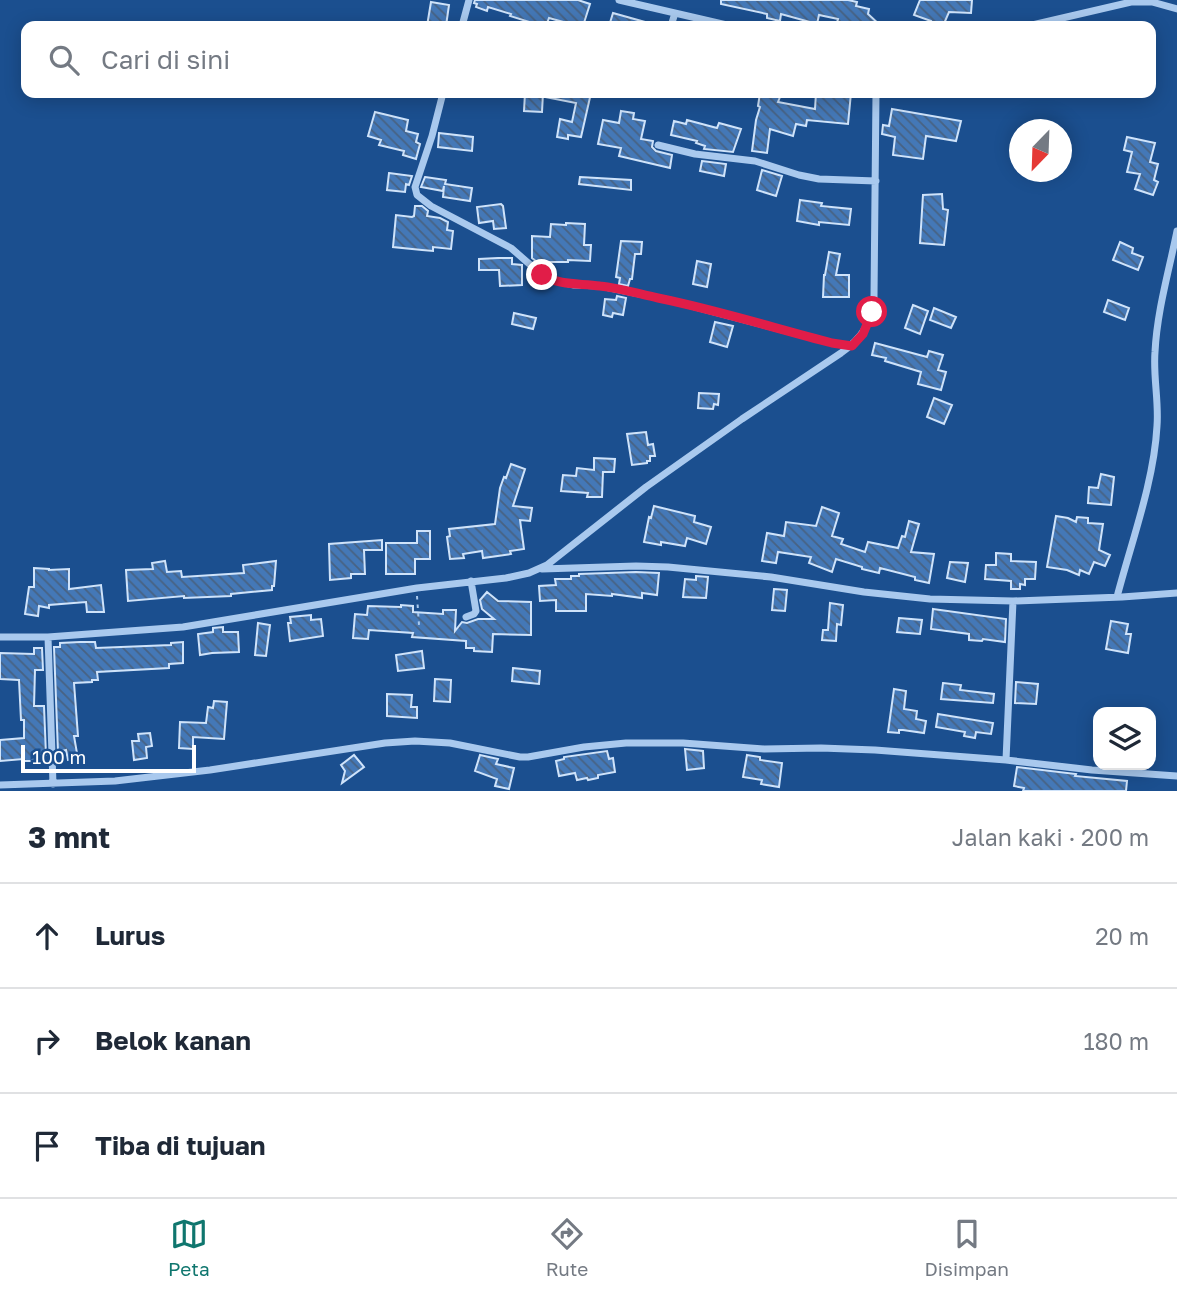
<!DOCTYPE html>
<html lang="id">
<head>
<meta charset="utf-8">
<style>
	:root { --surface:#fff; --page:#f6f6f7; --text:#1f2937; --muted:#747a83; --line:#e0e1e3; --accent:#0f766e }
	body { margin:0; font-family:"Golos Text",sans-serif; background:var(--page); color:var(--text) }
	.controls { position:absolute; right:21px; bottom:21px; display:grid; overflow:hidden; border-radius:14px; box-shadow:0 4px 18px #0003 }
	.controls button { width:63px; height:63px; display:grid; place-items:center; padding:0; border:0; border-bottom:2px solid var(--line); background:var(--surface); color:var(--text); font:35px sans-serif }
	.compass { position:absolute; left:1009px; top:119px; width:63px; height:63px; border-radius:50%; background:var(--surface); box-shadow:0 4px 18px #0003; rotate:203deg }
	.scale { position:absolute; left:21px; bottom:18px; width:175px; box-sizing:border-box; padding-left:7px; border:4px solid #fff; border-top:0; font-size:19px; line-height:24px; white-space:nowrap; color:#fff; -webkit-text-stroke:5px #1b4f8f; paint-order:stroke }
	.stop { position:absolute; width:21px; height:21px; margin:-16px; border:5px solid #e11d48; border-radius:50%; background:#fff }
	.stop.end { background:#e11d48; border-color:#fff; box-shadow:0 2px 7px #0008 }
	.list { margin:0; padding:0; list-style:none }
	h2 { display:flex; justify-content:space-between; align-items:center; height:91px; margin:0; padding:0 28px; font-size:30px }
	h2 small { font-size:23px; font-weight:400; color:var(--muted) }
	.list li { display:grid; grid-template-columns:46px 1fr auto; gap:21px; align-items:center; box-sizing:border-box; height:105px; padding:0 28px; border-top:2px solid var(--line) }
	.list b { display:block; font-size:26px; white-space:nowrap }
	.list em { font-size:23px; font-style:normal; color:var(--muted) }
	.icon { flex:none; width:38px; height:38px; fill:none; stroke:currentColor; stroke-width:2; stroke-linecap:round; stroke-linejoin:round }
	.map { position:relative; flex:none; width:1177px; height:791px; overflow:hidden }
	.search { position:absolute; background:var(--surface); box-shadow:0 4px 18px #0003; left:21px; right:21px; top:21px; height:77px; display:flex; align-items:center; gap:18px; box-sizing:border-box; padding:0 24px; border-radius:14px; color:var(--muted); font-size:26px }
	.sheet { height:406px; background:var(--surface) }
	nav { display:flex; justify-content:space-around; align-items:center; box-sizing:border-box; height:98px; border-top:2px solid var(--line); background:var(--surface); font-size:19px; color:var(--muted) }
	nav a { display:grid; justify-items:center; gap:4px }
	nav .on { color:var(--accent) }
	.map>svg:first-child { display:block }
</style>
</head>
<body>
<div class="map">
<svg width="1177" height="791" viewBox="0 0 1177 791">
	<defs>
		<pattern id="building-back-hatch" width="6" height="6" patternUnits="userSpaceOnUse" patternTransform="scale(1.75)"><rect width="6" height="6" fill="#4478b7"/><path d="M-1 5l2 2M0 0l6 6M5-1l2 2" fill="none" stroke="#486282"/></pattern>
	</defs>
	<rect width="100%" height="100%" fill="#1b4f8f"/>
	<path fill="url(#building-back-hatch)" stroke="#cfe3fa" stroke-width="2" d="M475,0H578L590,4L583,26H566L567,23L549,18L546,26H542L510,16L511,14L488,7L487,11L476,7L477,4L474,3Z
		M721,0H848L857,2L856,6L869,9L868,14L881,26H836L838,19L819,15L817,24L781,14L780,21L767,18V14L721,4Z
		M920,0H972L971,13L949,12L943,26H940L931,22V21L914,15Z
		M431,2L449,5L446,26H427Z
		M613,13L652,24L651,26H609Z
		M525,93H543L542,112L524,111Z
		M546,93H591L581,137L568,135V139L557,137L560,119L572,122L576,103L545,97Z
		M760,93H766L780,97L778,102L815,109L816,93H851L848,124L807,120L806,126L796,124L793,136L770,129L767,153L752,151L756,120L760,107L758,106Z
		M892,109L961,121L956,141L926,136L923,159L893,155L895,137L882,134L883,125L889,126Z
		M621,111L634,113L633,119L645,121L641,139L653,141L652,147L656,151L672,155L670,168L619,156L621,148L598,144L603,120L619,123Z
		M375,112L408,120L406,131L418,134L416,142L420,144L416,159L403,155L404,151L379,145L381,140L368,136Z
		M687,120L717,128L719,123L741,129L733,152L704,149L705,146L696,143L697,141L671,135L674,121L686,124Z
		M439,133L473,137L472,151L438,147Z
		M1127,137L1155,143L1150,162L1158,164L1154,180L1158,182L1153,195L1135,189L1140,174L1127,172L1132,152L1124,150Z
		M702,161L726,164L724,176L700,171Z
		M762,170L782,176L776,196L757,190Z
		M389,173L412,176L409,185L406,184L405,192L387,190Z
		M425,177L446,180L445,184L472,188L470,201L443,197L444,186L443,191L421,187Z
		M580,177L631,180V190L579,184Z
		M942,194L943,209L948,210L944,245L920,243L923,195Z
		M800,200L822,203L821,206L851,209L849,225L819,222V225L797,221Z
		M501,204L503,206L506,228L494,229L493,221L479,223L477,207Z
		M415,206H422L428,211L427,216L440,218L448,222L447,230L453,231L451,249L433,247V251L422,250L393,247L396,215L412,217L414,216Z
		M566,223L585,224L584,245H591L590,261L568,260V262H537L532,258V236L550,237L551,224L566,225Z
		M621,241L642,242L641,254H635L632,279H630L628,286L619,284L620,278L616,277Z
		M1120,242L1133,248L1132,253L1143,257L1138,270L1113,260Z
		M829,252L840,254L836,275H849V297H823L824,275H825Z
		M498,258H512V264L522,265V285L500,286L499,270H479V259Z
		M697,261L711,264L707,287L693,284Z
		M617,296L626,298L623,315L613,313L612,317L603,315L605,299L616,300Z
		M1108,300L1129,308L1125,320L1104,312Z
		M913,305L928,311L920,334L905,328Z
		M934,308L956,317L951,328L930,320Z
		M514,313L536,318L533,329L512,324Z
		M715,322L733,326L727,347L710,342Z
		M875,343L927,357L929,351L943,355L938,370L946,372L941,390L918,384L921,372L885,361L886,358L872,355Z
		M699,393L719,394L718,405L714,404L713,409L698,408Z
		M934,398L952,405L944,424L927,417Z
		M646,432L648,445L653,444L655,456H650V461H647V463L632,465L627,434Z
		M594,458L615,459L614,472H603L602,497H587L588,493L561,491L563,475L576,476L577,468L594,470Z
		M511,464L525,469L513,506L532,508L530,521L520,520L524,549L510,551L511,554L483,558L482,551L463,554L464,558L450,559L447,537L450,536L449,529L495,524L500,488L504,477L506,478Z
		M1101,474L1114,477L1111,505L1088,503L1089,487L1098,488Z
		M654,506L695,516L694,522L711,527L706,544L687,538L685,546L661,542V545L644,542L649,517L651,518Z
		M822,507L839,513L832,536L843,539L841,544L865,552L868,542L898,548L902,536L905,537L909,521L919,524L911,552L934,554L929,583L915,580V577L880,568L879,573L862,569V567L836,559L832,572L809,563L811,557L778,552L776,563L762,561L767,533L784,536L786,522L816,526Z
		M1056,516L1068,518L1076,522L1077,517L1088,518V523L1103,524L1099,550L1110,555L1105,566L1094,562L1089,574L1080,570L1079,575L1067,570L1047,567Z
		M417,531H430V559H415V574H386V543H417Z
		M382,540V550H364L365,574H351V578L330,580L329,544Z
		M996,553L1011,554V561L1036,562L1035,579H1025V585L1020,584V589H1011V581L985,579L986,565H996Z
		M165,561L167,572L181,571L182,577L244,573L243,565L276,561L274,586H272V590L231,594V596L184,598V596L128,601L126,570L153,569L152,563Z
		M950,562L968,563L965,582L947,578Z
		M34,568L49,569V570L69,569V589L101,585L104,612H87L86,602L49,605V608L39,606L38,616L25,614L29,587H34Z
		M636,572L659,573L657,595L642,593V598L612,594V596L586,594V611H556V600L540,601L539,586L556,585L555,579H571V576H579V574Z
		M696,576L708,577L706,598L683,597L685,579L696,580Z
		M774,589L787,590L785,611L772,610Z
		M487,592L498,601L531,602V635L493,634L492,652L474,651V648H466V641L412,637L413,633L369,630L368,639L353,638L355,614L367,615L368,606L401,607V605L413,606V612L443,614V610H456L455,631L462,622L467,623L478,619H494L482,609L480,600Z
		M830,603L843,605L841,625L837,624L836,641L822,640L823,630H828Z
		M933,609L1006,619L1005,642L983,639L982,641L969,640V634L931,629Z
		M311,615V620L321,619L323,636L290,641L288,623H291L290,617Z
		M899,618L922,620L920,634L897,632Z
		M1111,621L1128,624L1126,634H1131L1128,653L1106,649Z
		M258,623L270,625L266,656L255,655Z
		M223,627V632H238L239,652L212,653L200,655L198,634L213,632V628Z
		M80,642H95L96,648L171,645V643L183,642V663L169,664V668L97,672L98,680H92V682L74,683L78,736H74L78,759L68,760L66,750L58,752L54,647H60V643Z
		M34,648H42L43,670H35L34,706H44L46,755H37V761H23V759L0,761V740L24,738V720H21L19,680L0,679V653L34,654Z
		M422,651L424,668L398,671L396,655Z
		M513,668L540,671L539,684L512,681Z
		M435,679L451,680L450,702L434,701Z
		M1016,682L1038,684L1036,704L1015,703Z
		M943,683L961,685L960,690L994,694L993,703L941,699Z
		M894,689L906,691L904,709L917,711L916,719L926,721L924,733L903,730H899V733L888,732Z
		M387,694L412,695L411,707H417V718L387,716Z
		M214,701L227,702L224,739L193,737V749L179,748L180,722L206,723L208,707L213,708Z
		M938,714L993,723L991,734L976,732L975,738L964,736L965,732L936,727Z
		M150,733L152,746L146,747L147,758L134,760L132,741H139L138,734Z
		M685,749L703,751L704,768L687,770Z
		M607,751L609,759L613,758L615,772L598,775V778L588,780L587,778L577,780L575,773L559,776L556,761L564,759V757Z
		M354,755L364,767L342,783L345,771L341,765Z
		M480,755L498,759L496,764L514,768L509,789L495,786L497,779L475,771Z
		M747,755L760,757V760L782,763L779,787L761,784L762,780L743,777Z
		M1017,767L1076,774L1075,776L1127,781L1126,791H1023L1024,788L1014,786Z"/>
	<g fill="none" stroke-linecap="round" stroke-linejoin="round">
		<path stroke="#a9c9ee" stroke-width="2" stroke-dasharray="3.5 5" stroke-linecap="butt" d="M417,596L419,625"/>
		<path stroke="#a9c9ee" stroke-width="7" d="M619,0L731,26
			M462,26L469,0
			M671,26L675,13
			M1028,26L1131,2H1152L1177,9
			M443,93L432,136L415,187L417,195L431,206L511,248L542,275L552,280L574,285L600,286L669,300L832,343L852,346
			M658,145L695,154L755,161L799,175L819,179L876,181
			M542,569L636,566L668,567L771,577L864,592L930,599L1013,601L1122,597L1177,593
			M1117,597C1131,543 1154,482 1157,426C1159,402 1153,376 1155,352C1157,311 1169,271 1177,231
			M466,617L474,614L476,611L471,581
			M0,637H48L183,627L417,588L506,578L529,573L547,565L646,487L742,419L841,353C863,337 871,324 874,297L876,93
			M48,637L53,784
			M1006,760L1013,601
			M0,785L115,781L210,770L385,743L415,741L450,743L520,757H528L584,747L626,743H683L764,749L821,748L875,750L1006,760L1092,770L1177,776"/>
	</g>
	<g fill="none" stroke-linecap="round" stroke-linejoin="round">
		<path stroke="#e11d48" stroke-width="9" d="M542,275C561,286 579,283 600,286C620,288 639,294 658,298C717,310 774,328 832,343L852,346L863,334L872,312"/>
	</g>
</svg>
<div class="controls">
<button><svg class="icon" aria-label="layers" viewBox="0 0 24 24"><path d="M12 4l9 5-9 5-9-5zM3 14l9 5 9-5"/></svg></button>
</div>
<svg class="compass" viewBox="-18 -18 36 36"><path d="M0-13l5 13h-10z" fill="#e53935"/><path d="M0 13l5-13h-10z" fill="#747a83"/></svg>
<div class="scale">100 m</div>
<div class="stop" style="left:872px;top:312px"></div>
<div class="stop end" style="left:542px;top:275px"></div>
<div class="search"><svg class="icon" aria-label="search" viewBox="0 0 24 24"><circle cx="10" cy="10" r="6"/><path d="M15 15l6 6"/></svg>Cari di sini</div>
</div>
<section class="sheet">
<h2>3 mnt<small>Jalan kaki · 200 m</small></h2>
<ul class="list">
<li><svg class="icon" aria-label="ahead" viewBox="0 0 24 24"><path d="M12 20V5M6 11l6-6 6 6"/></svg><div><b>Lurus</b></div><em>20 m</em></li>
<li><svg class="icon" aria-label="right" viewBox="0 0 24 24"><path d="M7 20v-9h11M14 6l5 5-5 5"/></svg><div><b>Belok kanan</b></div><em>180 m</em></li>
<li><svg class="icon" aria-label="arrive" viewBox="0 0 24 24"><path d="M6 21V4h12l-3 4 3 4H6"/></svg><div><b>Tiba di tujuan</b></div></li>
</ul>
</section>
<nav>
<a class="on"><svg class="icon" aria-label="map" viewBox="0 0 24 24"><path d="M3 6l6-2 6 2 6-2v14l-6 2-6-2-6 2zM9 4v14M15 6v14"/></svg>Peta</a>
<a><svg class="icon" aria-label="directions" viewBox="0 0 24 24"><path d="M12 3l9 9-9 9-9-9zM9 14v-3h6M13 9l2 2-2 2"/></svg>Rute</a>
<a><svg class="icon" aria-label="saved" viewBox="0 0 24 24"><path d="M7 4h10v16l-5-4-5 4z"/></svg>Disimpan</a>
</nav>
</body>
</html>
